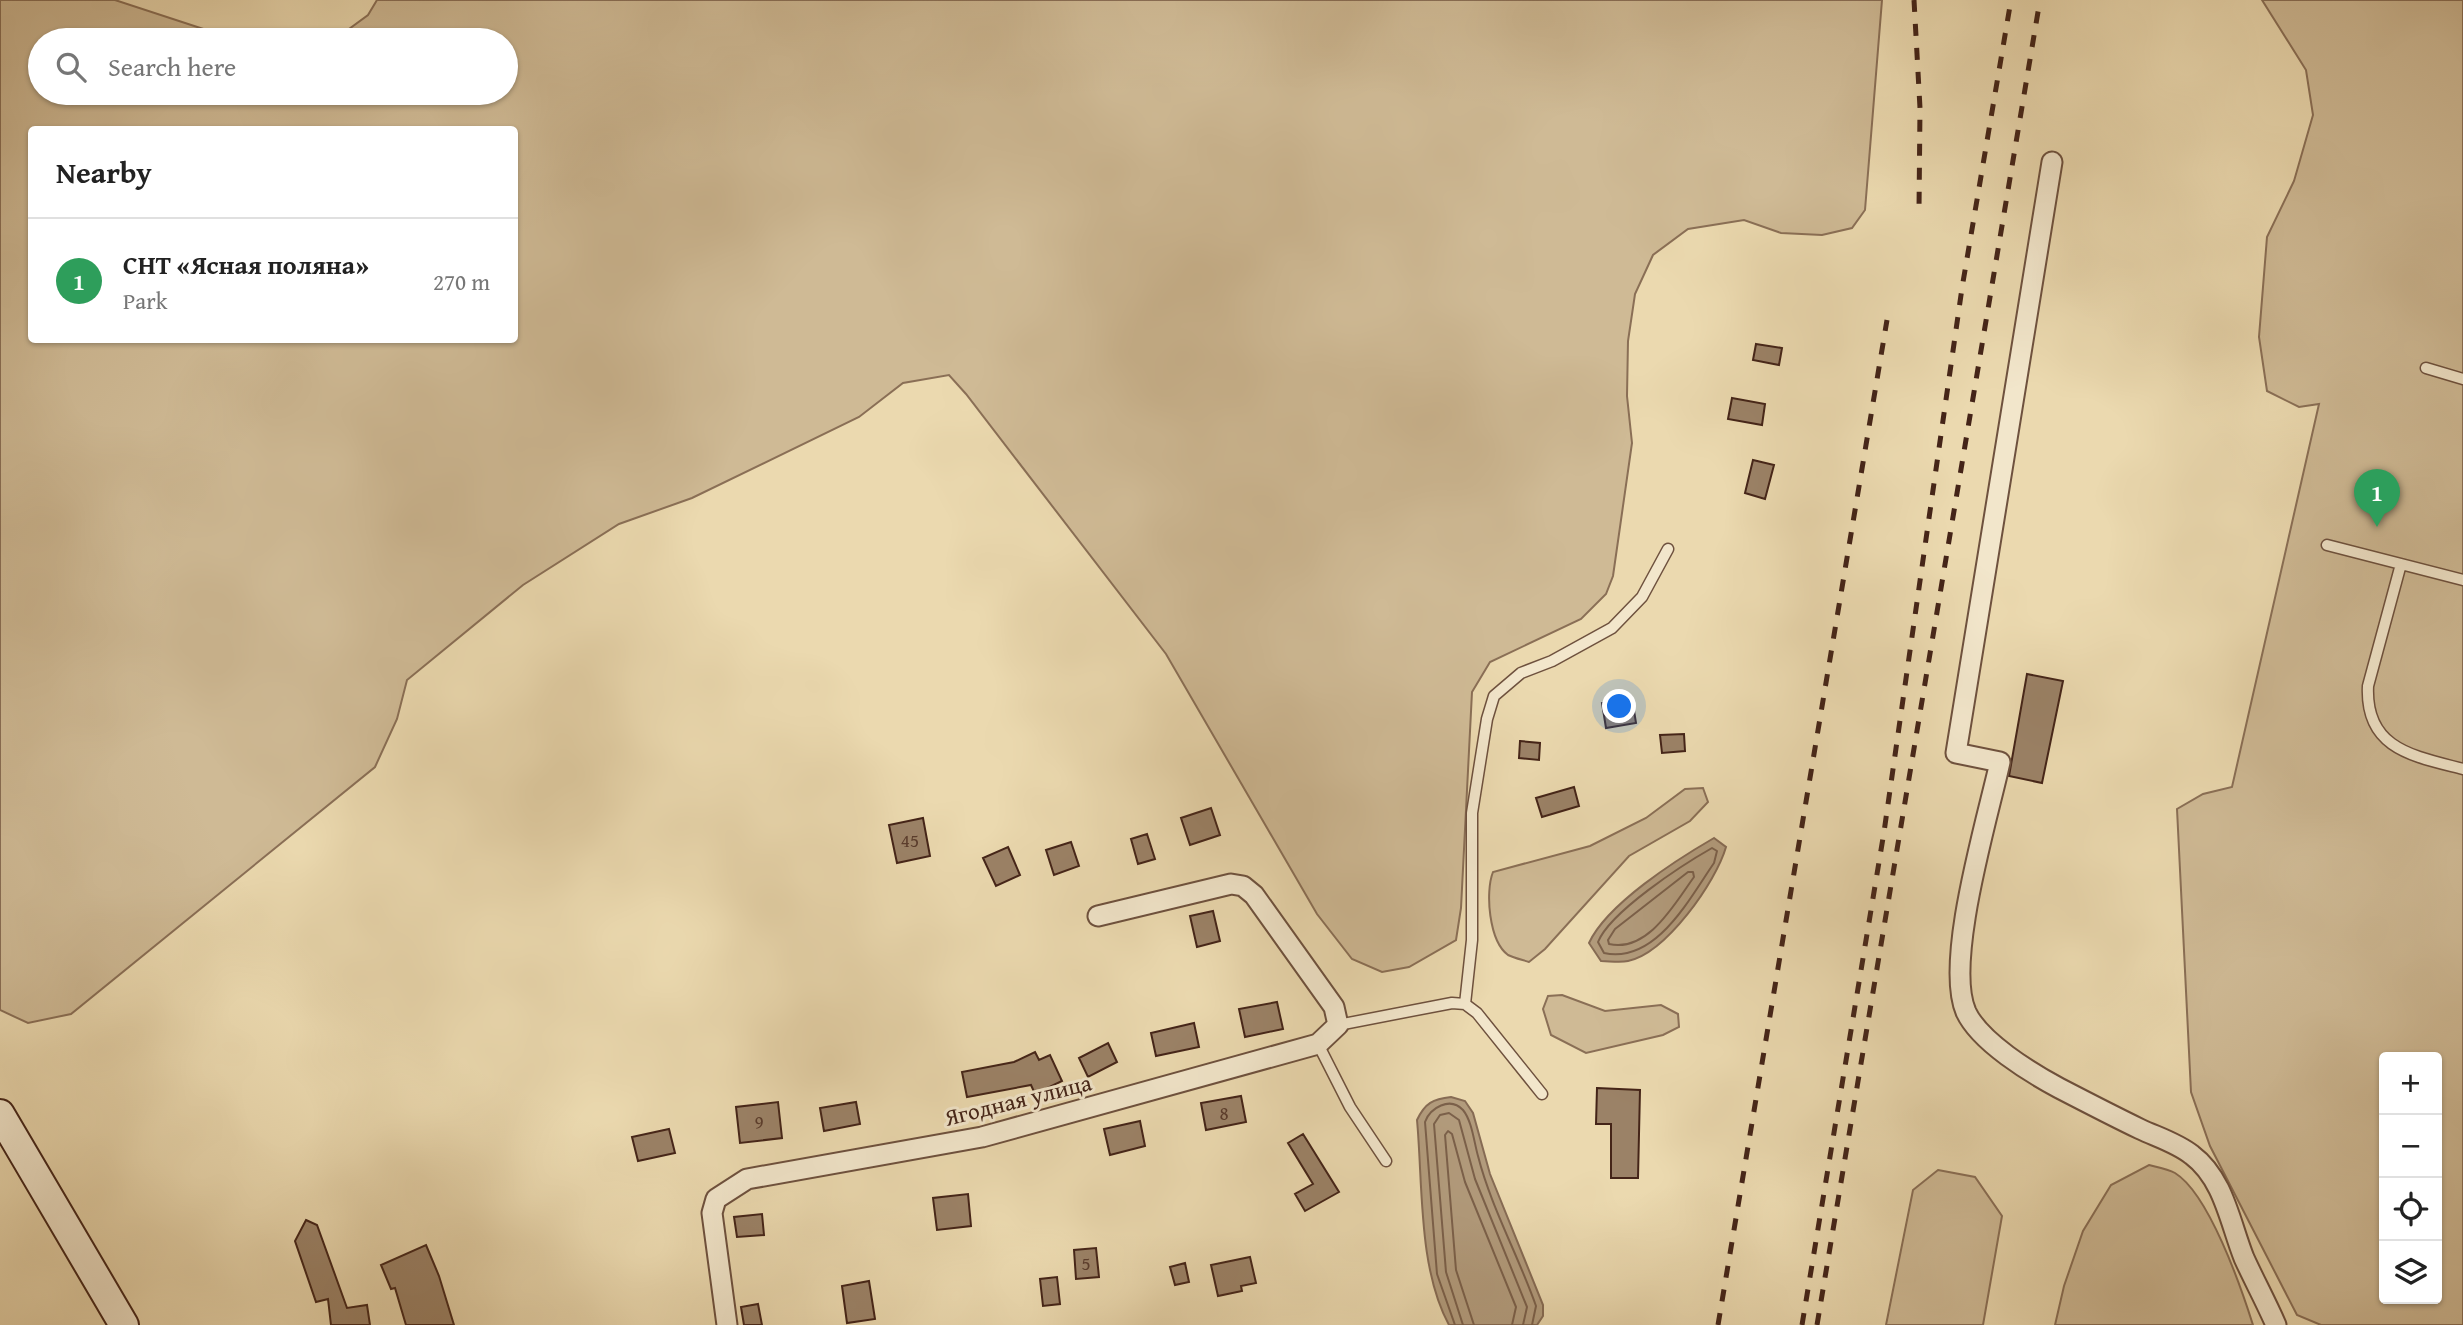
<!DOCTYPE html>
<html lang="en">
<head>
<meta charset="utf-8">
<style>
	:root { --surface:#fff; --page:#f2f2f2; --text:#222; --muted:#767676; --line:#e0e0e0; --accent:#2563eb }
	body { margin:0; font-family:"Gentium Book Plus",serif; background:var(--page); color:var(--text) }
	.controls { position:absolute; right:21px; bottom:21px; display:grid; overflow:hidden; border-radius:7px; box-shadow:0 2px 5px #0004 }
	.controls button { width:63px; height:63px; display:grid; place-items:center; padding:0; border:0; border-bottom:2px solid var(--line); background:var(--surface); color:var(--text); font:35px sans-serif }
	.you { position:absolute; left:1620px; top:707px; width:24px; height:24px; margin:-18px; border:5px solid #fff; border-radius:50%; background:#1a73e8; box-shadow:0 0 0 10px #1a73e833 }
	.badge { display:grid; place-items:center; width:46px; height:46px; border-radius:50%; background:var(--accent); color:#fff; font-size:23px; font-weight:700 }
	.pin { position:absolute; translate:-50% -58px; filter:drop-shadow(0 2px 4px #0008) }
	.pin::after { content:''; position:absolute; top:37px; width:24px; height:21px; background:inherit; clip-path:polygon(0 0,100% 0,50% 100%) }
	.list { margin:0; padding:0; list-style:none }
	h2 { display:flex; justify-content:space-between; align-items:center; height:91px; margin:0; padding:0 28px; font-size:30px }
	h2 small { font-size:23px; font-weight:400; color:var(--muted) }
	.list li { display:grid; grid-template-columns:46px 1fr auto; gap:21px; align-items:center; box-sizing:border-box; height:126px; padding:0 28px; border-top:2px solid var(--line) }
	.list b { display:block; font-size:26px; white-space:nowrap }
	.list p { margin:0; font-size:23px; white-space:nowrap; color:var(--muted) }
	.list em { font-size:23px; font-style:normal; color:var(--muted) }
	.icon { flex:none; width:38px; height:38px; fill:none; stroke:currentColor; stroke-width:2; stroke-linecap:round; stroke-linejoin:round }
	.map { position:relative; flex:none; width:2463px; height:1325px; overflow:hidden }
	.search { position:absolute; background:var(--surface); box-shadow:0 2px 5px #0004; left:28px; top:28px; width:490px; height:77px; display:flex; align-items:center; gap:18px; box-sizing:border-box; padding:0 24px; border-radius:38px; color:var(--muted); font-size:26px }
	.panel { position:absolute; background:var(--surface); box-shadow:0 2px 5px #0004; left:28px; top:126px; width:490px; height:217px; border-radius:7px }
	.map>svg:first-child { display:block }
</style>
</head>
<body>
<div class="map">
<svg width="2463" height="1325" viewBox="0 0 2463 1325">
	<rect width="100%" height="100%" fill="#ebd9af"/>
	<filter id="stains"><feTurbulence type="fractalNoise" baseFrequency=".00286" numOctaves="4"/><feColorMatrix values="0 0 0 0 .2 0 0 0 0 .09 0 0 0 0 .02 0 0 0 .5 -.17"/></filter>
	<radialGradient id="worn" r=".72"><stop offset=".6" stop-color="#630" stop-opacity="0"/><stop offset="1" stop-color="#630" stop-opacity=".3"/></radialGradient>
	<path fill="#cfba95" stroke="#8a6f56" stroke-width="2" fill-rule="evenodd" d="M0,0H115L237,40H40V93H506V40H334L368,15L377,0H1882L1865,210L1852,228L1822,235L1781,233L1744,220L1688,229L1653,255L1635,294L1628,341L1627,396L1632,443L1613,576L1606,594L1581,619L1490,662L1472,692L1461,908L1456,940L1409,967L1382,972L1352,959L1317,914L1166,654L966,394L949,375L903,383L859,417L692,498L619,524L523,585L407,680L397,719L375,767L71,1014L28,1023L0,1010ZM32,130H514V340H32Z
		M2262,0H2463V1325H2321L2297,1315L2210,1146L2191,1092L2177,809L2203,794L2232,787L2319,404L2299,407L2267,391L2259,337L2267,237L2294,181L2313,115L2306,70ZM2384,1057H2437V1299H2384Z
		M1703,788L1708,802L1690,821L1629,856L1545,949L1529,962C1523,960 1514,958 1508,955C1489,941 1485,892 1493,872L1590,846L1646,818L1685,789Z
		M1562,995L1605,1011L1661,1005L1678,1014L1679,1027L1663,1035L1586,1053L1551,1035L1543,1009L1548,996Z
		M2149,1165C2157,1167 2168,1169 2175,1173C2209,1194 2241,1287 2253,1325H2055L2064,1286L2083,1231L2111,1185Z
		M1938,1170L1975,1177L2002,1216L1983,1325H1886L1913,1190Z"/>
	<path fill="#b29b7c" stroke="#866b54" stroke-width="2" d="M1714,838L1726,847C1716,882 1666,953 1628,961C1620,963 1609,961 1601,961L1589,943C1607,904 1676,860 1714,838Z
		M1451,1097L1465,1101L1473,1113L1490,1174L1543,1305V1316L1537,1325H1449C1418,1268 1423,1185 1417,1120C1425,1103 1433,1099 1451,1097Z"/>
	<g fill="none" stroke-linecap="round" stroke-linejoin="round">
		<path stroke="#7b604a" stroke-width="2" d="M1712,848L1717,851L1714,863C1689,899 1656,964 1604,953L1598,942C1610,912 1682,865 1712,848Z
			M1688,872H1693L1694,877C1675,903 1648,953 1609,944L1608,940L1615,929Z
			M1455,1325L1437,1274L1425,1122C1430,1108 1450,1096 1463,1110C1472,1121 1474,1142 1478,1156C1491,1207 1518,1255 1536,1306L1532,1325
			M1463,1325L1446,1272L1434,1124L1440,1115L1449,1113L1459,1120L1475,1179L1527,1307L1523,1325
			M1474,1325L1456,1270L1445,1135L1448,1131L1452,1134L1465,1182L1516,1307L1512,1325"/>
	</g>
	<path fill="#9b8267" stroke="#442418" stroke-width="2" d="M1756,344L1782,348L1779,365L1753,360Z
		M1732,398L1765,404L1762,425L1728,419Z
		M1753,460L1774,465L1765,499L1745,493Z
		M2027,674L2063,681L2042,783L2009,776Z
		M1632,698L1636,723L1606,728L1602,703Z
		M1684,734L1685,751L1662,753L1660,735Z
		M1520,741L1540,743L1539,760L1519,758Z
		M1574,787L1579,806L1542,817L1536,798Z
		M1211,808L1220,835L1190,845L1181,818Z
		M923,818L930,856L897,863L889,825Z
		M1147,834L1155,859L1138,864L1131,839Z
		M1071,842L1079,866L1054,875L1046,850Z
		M1008,847L1020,875L996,886L983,858Z
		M1213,911L1220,941L1197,947L1190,916Z
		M1277,1002L1283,1029L1245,1037L1239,1009Z
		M1194,1023L1199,1047L1156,1056L1151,1033Z
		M1108,1043L1117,1062L1088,1077L1079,1058Z
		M1035,1052L1039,1060L1050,1055L1062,1081L1035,1094L1031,1085L967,1097L962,1072L1014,1062Z
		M1597,1088L1640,1090L1638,1178H1611V1124H1596Z
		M1241,1096L1246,1122L1206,1130L1201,1103Z
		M778,1102L782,1138L740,1143L736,1107Z
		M856,1102L860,1124L824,1131L820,1108Z
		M1140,1121L1145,1146L1110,1155L1104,1129Z
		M669,1129L675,1153L638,1161L632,1137Z
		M1303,1134L1339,1192L1305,1211L1295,1194L1313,1184L1288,1143Z
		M968,1194L971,1226L937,1230L933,1198Z
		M762,1214L764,1235L737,1237L734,1217Z
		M306,1220L317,1225L347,1308L367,1305L370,1325H331L328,1299L316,1302L295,1241Z
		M426,1245L439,1276L454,1325H406L395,1288L391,1289L381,1265Z
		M1096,1248L1099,1277L1076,1279L1074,1250Z
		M1250,1257L1256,1283L1241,1286L1242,1291L1218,1296L1211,1265Z
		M1185,1263L1189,1282L1175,1285L1170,1267Z
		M1057,1277L1060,1304L1043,1306L1040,1279Z
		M869,1281L875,1319L847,1323L842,1286Z
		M758,1304L762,1325H744L741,1307Z"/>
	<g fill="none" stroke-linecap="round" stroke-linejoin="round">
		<g stroke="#6e513e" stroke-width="13">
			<path id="service" d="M2426,368L2463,379
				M2327,545L2463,580
				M2401,564L2368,686C2365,749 2413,756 2463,769
				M1465,1004L1472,940V813L1487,719L1494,696L1521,673L1552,661L1612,628L1642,597L1668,549
				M1338,1025L1452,1003L1465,1004L1477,1013L1542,1094
				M1318,1044L1350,1107L1386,1161"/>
		</g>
		<g stroke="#6e513e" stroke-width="23">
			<path id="minor" d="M2052,162L1956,753L2000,762C1988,817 1944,962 1966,1012C1980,1042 2031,1073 2059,1088C2086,1102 2113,1116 2140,1129C2157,1137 2177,1143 2192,1155C2224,1179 2230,1223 2244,1258C2254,1280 2266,1302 2276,1325
				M727,1325L712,1213L716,1199L747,1179L982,1137L1318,1044L1338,1025L1334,1007L1254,895L1243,886L1231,884L1098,916"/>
		</g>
		<g stroke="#442418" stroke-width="32">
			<path id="secondary" d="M0,1114L124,1325"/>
		</g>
		<use href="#service" stroke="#f2e6cb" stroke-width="10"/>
		<use href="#minor" stroke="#f2e6cb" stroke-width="19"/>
		<use href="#secondary" stroke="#f2e6cb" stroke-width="28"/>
		<path stroke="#442418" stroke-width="5" stroke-dasharray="12 12" stroke-linecap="butt" d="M1914,0L1920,108L1919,210
			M1718,1325L1887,320
			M1802,1325L1884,832L1962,288L2011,0
			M1817,1325L2040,0"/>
	</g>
	<g text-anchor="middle" stroke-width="6" stroke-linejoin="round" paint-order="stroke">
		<g font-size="19" fill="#5a3c2c">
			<text x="910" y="847">45</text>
			<text x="1224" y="1120">8</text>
			<text x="759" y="1129">9</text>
			<text x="1086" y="1270">5</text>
		</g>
		<g font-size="23" fill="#442418" stroke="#f2e6cb">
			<text transform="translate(1018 1100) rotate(-14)" y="8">Ягодная улица</text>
		</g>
	</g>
	<rect width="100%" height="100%" filter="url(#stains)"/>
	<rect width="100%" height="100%" fill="url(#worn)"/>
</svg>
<div class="controls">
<button>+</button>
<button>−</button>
<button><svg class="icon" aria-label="locate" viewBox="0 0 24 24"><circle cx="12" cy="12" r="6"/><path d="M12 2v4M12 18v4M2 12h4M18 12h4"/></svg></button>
<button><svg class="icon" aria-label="layers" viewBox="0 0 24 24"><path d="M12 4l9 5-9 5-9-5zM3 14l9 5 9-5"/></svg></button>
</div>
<div class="you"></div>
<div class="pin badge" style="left:2377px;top:527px;background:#2e9e5b">1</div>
<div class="search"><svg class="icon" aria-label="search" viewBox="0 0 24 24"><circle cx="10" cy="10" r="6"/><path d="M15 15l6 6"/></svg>Search here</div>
<section class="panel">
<h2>Nearby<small></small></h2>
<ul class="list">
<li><span class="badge" style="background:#2e9e5b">1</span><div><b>СНТ «Ясная поляна»</b><p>Park</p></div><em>270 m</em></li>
</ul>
</section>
</div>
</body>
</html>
